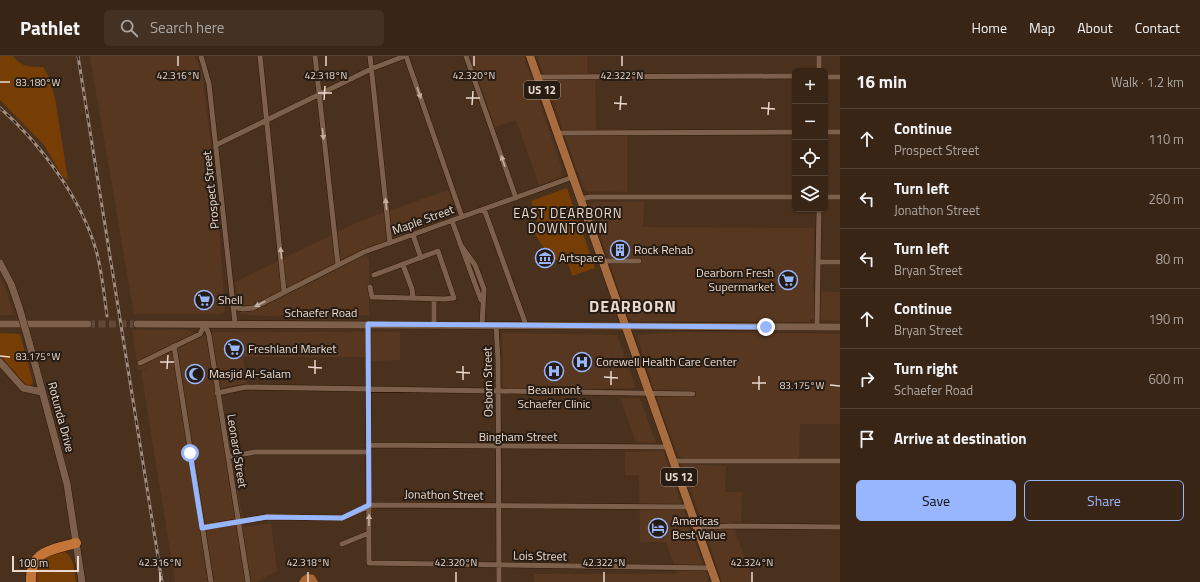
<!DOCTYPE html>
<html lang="en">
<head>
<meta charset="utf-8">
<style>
	:root { --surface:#382516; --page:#433123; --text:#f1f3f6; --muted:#aba5a1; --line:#524235; --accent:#97b6fd }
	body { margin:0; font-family:"Titillium Web",sans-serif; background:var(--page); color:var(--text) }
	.controls { position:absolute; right:12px; top:12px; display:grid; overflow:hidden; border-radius:6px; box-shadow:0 1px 3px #0004 }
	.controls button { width:36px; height:36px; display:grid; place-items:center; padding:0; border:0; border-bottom:1px solid var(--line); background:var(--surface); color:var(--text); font:20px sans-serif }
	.scale { position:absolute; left:12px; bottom:10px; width:67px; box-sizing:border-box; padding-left:4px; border:2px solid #ead9ce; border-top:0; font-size:11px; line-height:14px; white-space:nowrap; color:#ead9ce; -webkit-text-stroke:3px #271c13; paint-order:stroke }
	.stop { position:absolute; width:12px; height:12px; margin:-9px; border:3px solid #97b6fd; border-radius:50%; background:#fff }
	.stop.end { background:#97b6fd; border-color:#fff; box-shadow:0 1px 4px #0008 }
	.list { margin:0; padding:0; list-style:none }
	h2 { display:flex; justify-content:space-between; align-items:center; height:52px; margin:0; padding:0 16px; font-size:17px }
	h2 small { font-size:13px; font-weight:400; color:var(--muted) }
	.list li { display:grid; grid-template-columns:26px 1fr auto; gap:12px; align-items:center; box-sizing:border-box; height:60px; padding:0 16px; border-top:1px solid var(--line) }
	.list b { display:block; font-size:15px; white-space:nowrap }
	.list p { margin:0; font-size:13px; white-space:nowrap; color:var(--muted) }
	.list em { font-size:13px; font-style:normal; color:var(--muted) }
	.actions { display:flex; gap:8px; padding:12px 16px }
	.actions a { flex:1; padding:9px 0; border:1px solid var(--accent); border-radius:6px; text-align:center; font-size:14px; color:var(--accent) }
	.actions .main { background:var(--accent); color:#111 }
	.icon { flex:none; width:22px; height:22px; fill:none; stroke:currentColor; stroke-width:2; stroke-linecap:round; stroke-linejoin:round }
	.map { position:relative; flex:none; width:840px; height:526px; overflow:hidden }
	header { display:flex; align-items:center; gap:24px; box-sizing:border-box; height:56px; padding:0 20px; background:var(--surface); border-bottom:1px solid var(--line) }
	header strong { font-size:19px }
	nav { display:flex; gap:22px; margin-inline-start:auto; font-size:14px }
	.search { width:280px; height:36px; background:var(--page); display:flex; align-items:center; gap:10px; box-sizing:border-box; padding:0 14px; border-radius:6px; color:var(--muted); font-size:15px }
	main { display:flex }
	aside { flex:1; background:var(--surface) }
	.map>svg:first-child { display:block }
</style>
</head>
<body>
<header>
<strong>Pathlet</strong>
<div class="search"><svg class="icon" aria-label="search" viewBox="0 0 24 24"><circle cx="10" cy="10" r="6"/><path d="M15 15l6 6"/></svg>Search here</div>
<nav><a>Home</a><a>Map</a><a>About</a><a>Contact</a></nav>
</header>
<main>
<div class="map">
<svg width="840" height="526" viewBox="0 0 840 526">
	<rect width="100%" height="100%" fill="#4a311e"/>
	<path fill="#573720" d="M91,0H195L202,17L215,119L225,255L222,258H134L90,1Z
		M470,0H524L562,113L561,121L539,129L516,64L495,71Z
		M537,0H587V17H595L596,73H627V136L586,135L583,131Z
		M448,134L457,157L363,194L369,203V259L262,260L240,258L235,226L360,165Z
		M594,146H644L643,171L814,172L813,235L840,236V265L811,263L809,266L632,265L628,260L590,149Z
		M0,221L8,239L13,259H0Z
		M132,274H187L205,280L216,276H400V304L372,305L363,301H243L247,327L221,332L244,471L271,467L277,515L256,526H175L141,315L150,311L138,315Z
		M681,276L840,278V368H800L799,402H683L678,400L653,331L637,279Z
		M502,277L617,279L636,332L503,335Z
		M620,342H640L656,387L636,386Z
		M663,395L709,526H534V518H677L666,486H640L639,419H625V396Z
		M684,408L726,410L725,436H742L741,466H732L753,526H722L683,410Z"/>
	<path fill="#763d05" d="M0,0H13C21,11 30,11 43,11L48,19L55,42L68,124L62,120L44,89L0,44Z
		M567,132L595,212L572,220L568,208C564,208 559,207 556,204C549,200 535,180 532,172L539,170L531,145Z
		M0,277L20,278L33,326L31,330L26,329L0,300Z
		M63,495C75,501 74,514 76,526H35C35,506 46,499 63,495Z"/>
	<path fill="#a96631" d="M307,518L314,519L318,526H299L302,521Z"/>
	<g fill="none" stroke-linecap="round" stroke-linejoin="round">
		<path stroke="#624a38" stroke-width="7" stroke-dasharray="7 3.5" stroke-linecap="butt" d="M88,268H137"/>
		<g stroke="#2f1806" stroke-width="6">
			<path id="minor" d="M201,0L209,28L235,267
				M260,0L284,235
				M315,0L338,209
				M370,0L390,187
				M406,0L462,161
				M466,0L516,142
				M819,15V0
				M538,21L795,20
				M825,21H840
				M825,76H840
				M557,77L795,76
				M216,89L371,13L405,0
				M825,141H840
				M580,143L590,141H795
				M484,153L526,269
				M452,165L481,244
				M413,179L421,202
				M460,188L475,209L484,233L482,269
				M602,205H639
				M818,206H840
				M403,209L412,233L413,242
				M370,231L372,241L445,243L454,242L438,195L374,219
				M233,251L243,253L253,252L364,196L573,121
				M205,268L209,279L248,526
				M368,268L369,507L711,512
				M434,269V243
				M496,269L498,304L499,526
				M817,271L819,153
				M174,290L211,526
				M140,307L200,278L205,268
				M217,337L246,331L693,338
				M368,389L668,391
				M228,401L255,396H368
				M673,405H840
				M202,471L267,461L342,462L373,449L689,451
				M697,474L706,471L731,470L840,471
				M342,488L369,477"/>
		</g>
		<g stroke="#2f1806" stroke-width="8">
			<path id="secondary" d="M0,207L11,228L19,251
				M0,268H88
				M137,268L840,271
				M29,286L67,428L82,526
				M0,306L23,332L42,336"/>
		</g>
		<g stroke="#2f1806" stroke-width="9">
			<path id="primary" d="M530,0L716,526"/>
		</g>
		<g stroke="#2f1806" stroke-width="11">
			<path id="motorway" d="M31,526C29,494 53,494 76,487"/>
		</g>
		<use href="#minor" stroke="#7c604c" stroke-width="5"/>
		<use href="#secondary" stroke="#7c604c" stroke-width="7"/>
		<use href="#primary" stroke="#a76d40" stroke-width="8"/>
		<use href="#motorway" stroke="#c47638" stroke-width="10"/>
		<g stroke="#a18c7e" stroke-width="3">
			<path id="rail" d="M78,0L162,526
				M0,52C40,87 81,142 96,194C102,215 104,238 107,260"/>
		</g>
		<use href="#rail" stroke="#271c13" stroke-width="1.5" stroke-dasharray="4.5" stroke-linecap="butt"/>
		<g stroke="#2f1806" stroke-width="8" stroke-linecap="butt">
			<path id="secondary-bridge" d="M19,251L29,286"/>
		</g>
		<use href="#secondary-bridge" stroke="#7c604c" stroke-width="7"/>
	</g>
	<defs><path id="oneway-solid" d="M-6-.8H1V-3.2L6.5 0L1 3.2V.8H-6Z"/></defs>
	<g fill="#c4afa0">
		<use href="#oneway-solid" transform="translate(419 37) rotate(71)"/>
		<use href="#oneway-solid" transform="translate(323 78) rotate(84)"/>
		<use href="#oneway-solid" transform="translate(503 105) rotate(-109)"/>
		<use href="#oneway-solid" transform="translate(386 148) rotate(-96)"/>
		<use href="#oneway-solid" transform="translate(281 197) rotate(-96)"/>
		<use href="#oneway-solid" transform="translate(260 248) rotate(153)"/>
		<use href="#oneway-solid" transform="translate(369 464) rotate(-90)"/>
	</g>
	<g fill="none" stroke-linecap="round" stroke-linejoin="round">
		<path stroke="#97b6fd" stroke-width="5" d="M190,397L202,472L267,461L342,462L369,449L368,268L766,271"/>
	</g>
	<path fill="none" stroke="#ead9ce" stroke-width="1.5" d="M178,10V0M326,10V0M474,10V0M622,10V0M0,26H10M318,37H332M466,42H480M324,44L325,30M614,47L627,48M472,49L473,35M761,52L775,53M620,54L621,40M768,59L769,46M0,300L10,301M160,306H174M308,311L322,312M167,313L168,299M456,316L470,317M315,318V304M604,321L618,322M463,324V310M752,327H766M611,329V315M830,329L840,330M759,334V320M160,526V516M308,526V516M456,526V516M604,526V516M752,526V516"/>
	<defs>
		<g id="building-ring" transform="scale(1)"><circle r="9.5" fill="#271c13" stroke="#97b6fd" stroke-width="1.5"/><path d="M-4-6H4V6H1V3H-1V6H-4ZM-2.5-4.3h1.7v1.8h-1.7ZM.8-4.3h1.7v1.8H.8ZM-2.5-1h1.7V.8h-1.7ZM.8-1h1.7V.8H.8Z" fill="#97b6fd"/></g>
		<g id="museum-ring" transform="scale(1)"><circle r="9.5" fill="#271c13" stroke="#97b6fd" stroke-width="1.5"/><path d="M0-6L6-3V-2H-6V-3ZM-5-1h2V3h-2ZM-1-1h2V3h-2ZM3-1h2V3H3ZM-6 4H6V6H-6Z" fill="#97b6fd"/></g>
		<g id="supermarket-ring" transform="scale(1)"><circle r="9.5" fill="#271c13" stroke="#97b6fd" stroke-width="1.5"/><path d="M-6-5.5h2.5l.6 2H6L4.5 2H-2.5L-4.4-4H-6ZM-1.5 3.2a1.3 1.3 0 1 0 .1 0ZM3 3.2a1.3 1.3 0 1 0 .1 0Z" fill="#97b6fd"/></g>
		<g id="hospital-ring" transform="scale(1)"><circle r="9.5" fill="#271c13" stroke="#97b6fd" stroke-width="1.5"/><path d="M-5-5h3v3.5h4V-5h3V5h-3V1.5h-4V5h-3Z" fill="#97b6fd"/></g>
		<g id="mosque-ring" transform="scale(1)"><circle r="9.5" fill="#271c13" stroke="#97b6fd" stroke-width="1.5"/><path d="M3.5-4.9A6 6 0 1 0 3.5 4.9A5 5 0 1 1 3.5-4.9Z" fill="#97b6fd"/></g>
		<g id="hotel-ring" transform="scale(1)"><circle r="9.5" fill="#271c13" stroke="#97b6fd" stroke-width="1.5"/><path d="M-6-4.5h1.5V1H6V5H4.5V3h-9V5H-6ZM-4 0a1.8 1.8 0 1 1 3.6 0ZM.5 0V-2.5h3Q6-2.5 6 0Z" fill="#97b6fd"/></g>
	</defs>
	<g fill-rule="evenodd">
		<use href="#building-ring" x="620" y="194"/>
		<use href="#museum-ring" x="545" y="202"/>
		<use href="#supermarket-ring" x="788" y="224"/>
		<use href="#supermarket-ring" x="204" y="244"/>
		<use href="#supermarket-ring" x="234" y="293"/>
		<use href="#hospital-ring" x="582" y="306"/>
		<use href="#hospital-ring" x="554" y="315"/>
		<use href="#mosque-ring" x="195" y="318"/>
		<use href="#hotel-ring" x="658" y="472"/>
	</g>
	<g text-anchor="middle" stroke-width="4" stroke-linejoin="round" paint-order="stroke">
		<g fill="#271c13" stroke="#b0a096" stroke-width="1">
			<rect x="524" y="25" width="36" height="18" rx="3"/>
			<rect x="661" y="412" width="36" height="18" rx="3"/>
		</g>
		<g font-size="11" font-weight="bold" fill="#ead9ce">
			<text x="542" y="38">US 12</text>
			<text x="679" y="425">US 12</text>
		</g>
		<g font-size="12" fill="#ead9ce" stroke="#271c13">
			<text transform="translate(211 134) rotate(-96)" y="4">Prospect Street</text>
			<text transform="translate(423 164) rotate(-20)" y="4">Maple Street</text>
			<text x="321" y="261">Schaefer Road</text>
			<text transform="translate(488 326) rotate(-91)" y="4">Osborn Street</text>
			<text transform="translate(61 361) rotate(75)" y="4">Rotunda Drive</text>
			<text x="518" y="385">Bingham Street</text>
			<text transform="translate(237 395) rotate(81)" y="4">Leonard Street</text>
			<text transform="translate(444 439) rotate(1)" y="4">Jonathon Street</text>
			<text transform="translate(540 500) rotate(1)" y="4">Lois Street</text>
		</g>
		<g font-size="12" fill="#ead9ce" stroke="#271c13" text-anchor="start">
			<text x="634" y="198">Rock Rehab</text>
			<text x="559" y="206">Artspace</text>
			<text x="774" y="221" text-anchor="end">Dearborn Fresh<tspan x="774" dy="14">Supermarket</tspan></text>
			<text x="218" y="248">Shell</text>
			<text x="248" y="297">Freshland Market</text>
			<text x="596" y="310">Corewell Health Care Center</text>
			<text x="209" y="322">Masjid Al-Salam</text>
			<text x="554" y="338" text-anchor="middle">Beaumont<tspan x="554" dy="14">Schaefer Clinic</tspan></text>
			<text x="672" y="469">Americas<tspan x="672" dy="14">Best Value</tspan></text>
		</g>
		<g font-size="13" letter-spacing="1" fill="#ead9ce" stroke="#271c13">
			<text x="568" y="162">EAST DEARBORN<tspan x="568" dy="15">DOWNTOWN</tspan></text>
		</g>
		<g font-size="16" font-weight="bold" letter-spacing="1" fill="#ead9ce" stroke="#271c13">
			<text x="633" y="256">DEARBORN</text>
		</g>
	</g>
	<g font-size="10" text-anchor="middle" fill="#ead9ce" stroke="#271c13" stroke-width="4" stroke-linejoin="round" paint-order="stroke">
		<text x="178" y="23">42.316°N</text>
		<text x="326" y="23">42.318°N</text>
		<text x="474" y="23">42.320°N</text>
		<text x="622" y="23">42.322°N</text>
		<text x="38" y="30">83.180°W</text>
		<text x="38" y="304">83.175°W</text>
		<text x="802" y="333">83.175°W</text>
		<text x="160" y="510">42.316°N</text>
		<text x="308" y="510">42.318°N</text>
		<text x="456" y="510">42.320°N</text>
		<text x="604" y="510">42.322°N</text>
		<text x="752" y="510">42.324°N</text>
	</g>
</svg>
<div class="controls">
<button>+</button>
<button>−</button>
<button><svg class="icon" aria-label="locate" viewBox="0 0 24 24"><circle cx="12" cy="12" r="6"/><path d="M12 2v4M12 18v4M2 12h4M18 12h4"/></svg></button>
<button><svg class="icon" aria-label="layers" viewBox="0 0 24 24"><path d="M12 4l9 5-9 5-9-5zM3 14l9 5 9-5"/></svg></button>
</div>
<div class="scale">100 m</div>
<div class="stop" style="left:190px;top:397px"></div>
<div class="stop end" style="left:766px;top:271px"></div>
</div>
<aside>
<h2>16 min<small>Walk · 1.2 km</small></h2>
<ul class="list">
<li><svg class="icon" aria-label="ahead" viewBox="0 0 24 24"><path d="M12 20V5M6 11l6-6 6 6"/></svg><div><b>Continue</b><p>Prospect Street</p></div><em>110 m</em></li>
<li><svg class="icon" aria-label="left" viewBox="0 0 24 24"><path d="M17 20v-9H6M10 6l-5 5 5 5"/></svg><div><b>Turn left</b><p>Jonathon Street</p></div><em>260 m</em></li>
<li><svg class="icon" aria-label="left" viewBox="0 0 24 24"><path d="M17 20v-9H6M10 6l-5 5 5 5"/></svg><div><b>Turn left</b><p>Bryan Street</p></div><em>80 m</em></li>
<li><svg class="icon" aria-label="ahead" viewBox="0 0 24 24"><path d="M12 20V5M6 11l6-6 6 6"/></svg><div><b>Continue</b><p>Bryan Street</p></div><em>190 m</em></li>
<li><svg class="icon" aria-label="right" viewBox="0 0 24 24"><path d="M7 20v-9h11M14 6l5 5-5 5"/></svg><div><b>Turn right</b><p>Schaefer Road</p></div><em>600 m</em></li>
<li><svg class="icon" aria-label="arrive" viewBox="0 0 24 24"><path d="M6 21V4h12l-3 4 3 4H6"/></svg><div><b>Arrive at destination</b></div></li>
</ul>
<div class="actions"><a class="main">Save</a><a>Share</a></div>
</aside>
</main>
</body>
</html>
